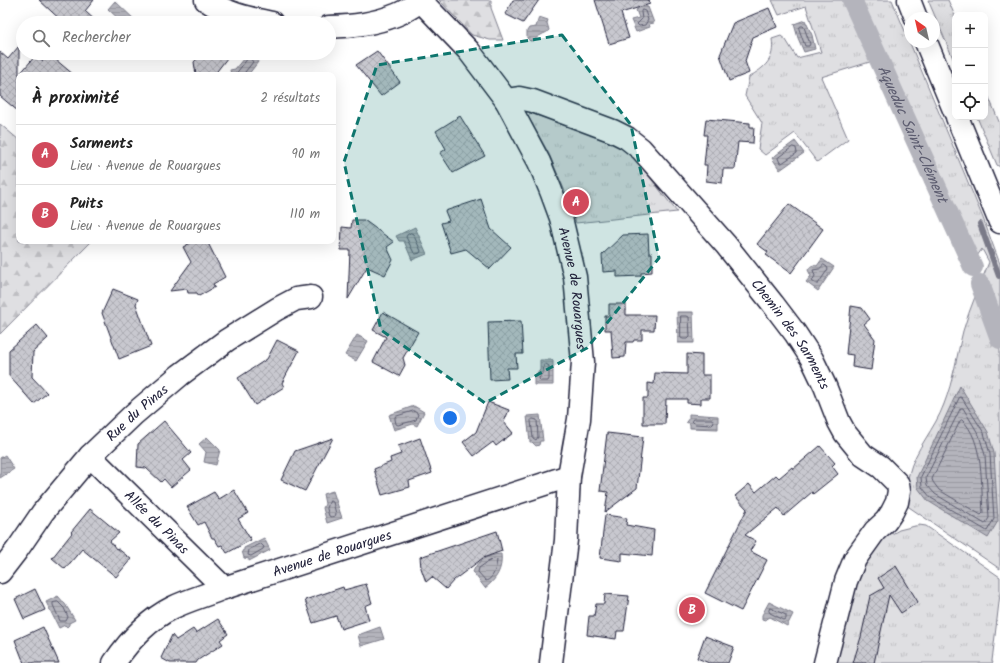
<!DOCTYPE html>
<html lang="fr">
<head>
<meta charset="utf-8">
<style>
	:root { --surface:#fff; --page:#f2f2f2; --text:#222; --muted:#767676; --line:#e0e0e0; --accent:#d1495b }
	body { margin:0; font-family:Kalam,sans-serif; background:var(--page); color:var(--text) }
	.controls { position:absolute; right:12px; top:12px; display:grid; overflow:hidden; border-radius:8px; box-shadow:0 4px 16px #0002 }
	.controls button { width:36px; height:36px; display:grid; place-items:center; padding:0; border:0; border-bottom:1px solid var(--line); background:var(--surface); color:var(--text); font:20px sans-serif }
	.compass { position:absolute; left:904px; top:12px; width:36px; height:36px; border-radius:50%; background:var(--surface); box-shadow:0 4px 16px #0002; rotate:326deg }
	.you { position:absolute; left:450px; top:418px; width:14px; height:14px; margin:-10px; border:3px solid #fff; border-radius:50%; background:#1a73e8; box-shadow:0 0 0 6px #1a73e833 }
	.badge { display:grid; place-items:center; width:26px; height:26px; border-radius:50%; background:var(--accent); color:#fff; font-size:13px; font-weight:700 }
	.pin { position:absolute; translate:-50% -50%; border:2px solid #fff; box-shadow:0 1px 4px #0006 }
	.list { margin:0; padding:0; list-style:none }
	h2 { display:flex; justify-content:space-between; align-items:center; height:52px; margin:0; padding:0 16px; font-size:17px }
	h2 small { font-size:13px; font-weight:400; color:var(--muted) }
	.list li { display:grid; grid-template-columns:26px 1fr auto; gap:12px; align-items:center; box-sizing:border-box; height:60px; padding:0 16px; border-top:1px solid var(--line) }
	.list b { display:block; font-size:15px; white-space:nowrap }
	.list p { margin:0; font-size:13px; white-space:nowrap; color:var(--muted) }
	.list em { font-size:13px; font-style:normal; color:var(--muted) }
	.icon { flex:none; width:22px; height:22px; fill:none; stroke:currentColor; stroke-width:2; stroke-linecap:round; stroke-linejoin:round }
	.map { position:relative; flex:none; width:1000px; height:663px; overflow:hidden }
	.search { position:absolute; background:var(--surface); box-shadow:0 4px 16px #0002; left:16px; top:16px; width:320px; height:44px; display:flex; align-items:center; gap:10px; box-sizing:border-box; padding:0 14px; border-radius:22px; color:var(--muted); font-size:15px }
	.panel { position:absolute; background:var(--surface); box-shadow:0 4px 16px #0002; left:16px; top:72px; width:320px; height:172px; border-radius:8px }
	.map>svg:first-child { display:block }
</style>
</head>
<body>
<div class="map">
<svg width="1000" height="663" viewBox="0 0 1000 663">
	<defs>
		<pattern id="grass-tufts" width="24" height="20" patternUnits="userSpaceOnUse"><rect width="24" height="20" fill="#dfdfe2"/><path d="M3 7l-1-3M5 7V3M7 7l1-3M15 17l-1-3M17 17v-4M19 17l1-3" fill="none" stroke="#bfbfc3"/></pattern>
		<pattern id="forest-firs" width="22" height="20" patternUnits="userSpaceOnUse"><rect width="22" height="20" fill="#dfdfe2"/><path d="M5 1l3.5 6h-7zM16 11l3.5 6h-7z" fill="#bfbfc3"/></pattern>
		<pattern id="water-rules" width="6" height="5" patternUnits="userSpaceOnUse"><rect width="6" height="5" fill="#b4b4bc"/><path d="M0 2.5h6" fill="none" stroke="#9a9aa2"/></pattern>
		<pattern id="building-cross-hatch" width="8" height="8" patternUnits="userSpaceOnUse"><rect width="8" height="8" fill="#c8c8cf"/><path d="M0 0l8 8M0 8l8-8" fill="none" stroke="#acacb3"/></pattern>
	</defs>
	<rect width="100%" height="100%" fill="#fff"/>
	<filter id="ink" filterUnits="userSpaceOnUse"><feTurbulence type="fractalNoise" baseFrequency=".025" numOctaves="2"/><feDisplacementMap in="SourceGraphic" scale="8" xChannelSelector="R" yChannelSelector="G"/><feConvolveMatrix kernelMatrix="1 2 1 2 8 2 1 2 1" color-interpolation-filters="sRGB"/></filter>
	<g filter="url(#ink)">
		<path fill="url(#grass-tufts)" stroke="#80808e" d="M772,0H892L983,218L1000,264V569L906,505C906,494 906,485 909,474C915,449 935,429 944,404C953,381 957,355 963,331C970,307 980,285 989,262L982,249L970,266L899,104L873,61L821,77L848,139L817,162L795,133L765,155L758,149L762,123L745,96L749,77C765,67 775,60 772,39L781,36L786,40L797,58L821,52L806,6L779,15Z
			M928,0H948L955,16V63Z
			M985,88L1000,124V167L997,165L977,117H985Z
			M530,113L588,132L603,138L625,149L634,157L677,212L576,223L573,212L585,207L579,192L567,196L549,154L528,116Z
			M919,525L926,526L1000,577V594L992,661L993,663H833L845,608L871,549L889,531L892,534L899,530Z"/>
		<path fill="url(#forest-firs)" stroke="#80808e" d="M439,0H491V8L503,40H490L472,35Z
			M0,124L19,140V241H92L0,334Z"/>
		<path fill="url(#water-rules)" stroke="#7a7a88" d="M115,1L138,23H123L108,9Z
			M646,5V7H648L654,23L649,24L650,27L636,32L631,20L639,18L636,10L638,9V7Z
			M539,17L548,20L547,23L549,30C547,33 544,33 541,35C536,37 536,41 530,41L527,38V31L529,28L536,27Z
			M805,20L812,35L815,49L804,52L798,38L794,24Z
			M248,53H251L256,57L258,62L248,75H231L230,70L235,69Z
			M795,141L804,153L780,170L772,158Z
			M415,227L427,254L412,260L404,241H399L396,236Z
			M822,259L834,267L818,291L806,282L811,276L808,270C810,266 813,264 817,266Z
			M677,312H693L694,343H678Z
			M357,335L368,341L356,361L345,355Z
			M540,360H553V385H534V378L540,370Z
			M960,386L988,432L994,453L998,521L988,538L928,501L918,488L917,477Z
			M414,406L424,412L417,426L413,424L394,430L389,415Z
			M689,414L718,416V429L690,428V424L686,422L689,418Z
			M540,415L543,441H540L539,445L536,446L532,442H530L527,416Z
			M207,437L220,450L216,465L204,462L206,452L199,444Z
			M5,455L14,469L0,478V458Z
			M333,491L342,518L327,523L323,508L325,504L323,494Z
			M264,538L270,550L249,561V559L244,558L242,551L244,550V548Z
			M501,554C503,569 496,580 485,588L473,572C477,560 488,555 501,554Z
			M58,596L65,604L75,620L69,623V625L67,627L65,625L59,628L46,602Z
			M769,602L793,614L787,626L770,617L765,620L762,619V615Z
			M380,627L384,639L361,646L358,635Z"/>
		<g fill="none" stroke-linecap="round" stroke-linejoin="round">
			<path stroke="#5c5c6f" stroke-width="1" d="M642,10L645,11L648,20L645,25L639,26L637,24L642,19L641,12Z
				M801,26H803L804,27L810,44L809,46H805L799,29Z
				M235,75L248,58H250L253,62L245,72V75
				M793,147L796,148L797,153L782,163H780L778,158Z
				M411,233L413,234L421,251L420,253L416,254L414,253L406,237L407,235Z
				M824,265L827,267L828,269L818,284H816L812,281L815,276L813,270L819,269Z
				M681,316H687L689,317L690,337L688,339H683L681,338Z
				M546,364L549,366V379L548,381H540L539,378L543,372L544,365Z
				M960,397L962,398L984,433L990,454L994,519L987,531L931,498L922,487L921,477Z
				M961,408H963L979,435L985,455L989,518L985,524L935,494L927,485L926,478Z
				M414,411L418,414L416,420L398,425L396,424L395,419V417Z
				M533,419L537,420L538,437L536,440L533,438L531,421Z
				M693,419H712L714,423L712,425L695,424L692,421Z
				M962,420C984,440 981,486 983,513L981,515L939,490L933,482L932,479L960,421Z
				M330,501L333,502L336,514L335,516L331,517L329,516L327,509Z
				M261,544L264,547L263,549L251,556L248,555L249,550Z
				M494,559L497,560C496,568 494,578 486,581L478,572L479,568L486,563Z
				M58,602L64,608L68,617L66,621H60L53,605V603Z
				M770,608L786,615V619L784,620L770,613L769,611Z"/>
			<path stroke="#7a7a88" stroke-width="6" d="M980,224L999,276"/>
			<g stroke="#b4b4bc" stroke-width="20">
				<path id="s1" d="M852,0L973,267"/>
				<path d="M980,284L1000,339"/>
			</g>
		</g>
		<path fill="url(#building-cross-hatch)" stroke="#22223b" d="M39,0H94L85,11L98,23H64Z
			M513,0H539L523,23L505,14Z
			M595,0H649L650,4L621,13L629,38L609,44Z
			M769,8L777,27L753,37L745,61L749,73L729,81L720,55L733,23Z
			M19,46V112L0,96V52L8,59Z
			M377,51L400,82L381,96L356,65Z
			M202,53H231L214,75H196L194,62Z
			M49,54L74,75H19L36,55L43,61Z
			M460,116L485,156L453,173L440,153L446,149L436,131Z
			M706,119L750,123V127H754L753,143L738,142L735,169H723L722,183L706,181L707,165H704L707,135H704Z
			M481,199L491,229L511,247L490,269L466,249L451,253L441,223L449,221L445,211Z
			M789,204L823,229L791,273L766,255L768,252L757,244Z
			M352,220H364L394,242L387,247L393,260L385,275L367,267L348,299L350,250H341L342,227L351,228Z
			M648,234L649,253H652V272L641,273V276L617,277V271L603,272L602,255L623,235Z
			M194,241H207L225,277L213,284L215,287L199,296L197,293H188L187,289L170,291L191,262L183,247Z
			M113,289L138,299L136,304L151,346L119,359L102,313Z
			M609,304H626V315H655L654,330H642V340H634L633,342H626L625,357L613,358L611,330H605V316H609Z
			M851,306L862,308L870,319L864,324L875,339L871,370L852,367L853,355L846,354Z
			M383,312L418,332L403,358L405,365L399,376L373,362L386,337L373,330Z
			M521,321L523,354H516L517,368H507L508,379L490,380L488,322Z
			M37,325L48,338L33,352L32,377L47,393L34,404L9,376V350Z
			M277,340L299,351L282,383L284,387L255,405L238,378L267,359Z
			M687,354L702,355V375H710V398H701V404L687,403V399H666L665,424H643V398H648V383L654,384L655,373L687,374Z
			M488,402L509,410L504,422L513,433L496,446L493,442L474,456L463,442L476,432Z
			M164,421L191,453L183,460L191,470L171,487L164,479L161,482L146,468L137,467L138,444Z
			M607,433L643,437L637,488L605,512L608,492L600,491Z
			M333,438L305,491L281,480L295,451Z
			M420,438L432,473L409,481L410,487L382,495L374,469L391,462L390,458L401,454L398,446Z
			M820,446L835,463L832,466L838,474L813,494L812,492L784,516L778,508L745,535L756,541L750,551L767,560L741,611L705,593L747,509L735,496L749,484L756,492L776,475L779,478L792,467L793,469Z
			M234,490L248,513L238,519L251,540L227,553L222,545L219,546L214,538H212L204,522L198,525L187,507L214,492L219,499Z
			M90,509L119,533L110,541L116,549L117,548L131,559L116,577L82,549L65,569L52,558L72,533L71,532Z
			M605,515L627,518L626,525L654,530L652,556L622,553V561L600,558Z
			M497,531L502,551L483,558L454,580L446,589L432,577L426,582L421,568L420,557Z
			M896,566L918,602L901,613L889,595L874,663H853L861,637L870,596L884,588L878,578Z
			M366,584L372,603L365,606L369,620L341,629L336,616L313,623L305,600L343,587L344,590Z
			M35,589L45,610L24,619L15,599Z
			M605,594L629,596L624,631H617L616,639L587,635L589,616H594L596,604H604Z
			M218,619L228,634L220,640L223,644L198,660L196,663H170L161,658L172,635L176,640L193,629L196,633Z
			M43,627L59,663H24L15,640Z
			M705,636L734,647L728,663H709L697,658Z"/>
		<g fill="none" stroke-linecap="round" stroke-linejoin="round">
			<g stroke="#22223b" stroke-width="25">
				<g id="minor">
					<path d="M206,0C227,14 248,18 272,23"/>
					<path id="s2" d="M420,0L469,51L506,100L539,162L551,191L561,218L575,277L583,362L579,419L569,476L566,540L551,663"/>
					<path d="M329,27C353,26 374,24 396,15C405,12 413,6 421,1"/>
					<path id="s3" d="M506,100L519,98L533,101L613,131L627,138L641,149L726,245L773,304L795,333L812,359L825,386L839,422L845,433L863,455L881,467L898,484L899,491L897,502L892,512L886,521L875,531L855,559L846,581L825,663"/>
					<path id="s4" d="M90,456L224,588"/>
					<path id="s5" d="M0,572L17,550L43,512L90,456L134,414L180,375L227,340L277,309L296,299L311,297"/>
					<path id="s6" d="M114,663C129,641 148,620 172,608C188,600 207,595 224,588L569,476"/>
				</g>
			</g>
			<g stroke="#22223b" stroke-width="25">
				<path id="tertiary" d="M909,0L916,18
					M926,42L955,112
					M957,117L1000,222"/>
			</g>
			<use href="#minor" stroke="#fff" stroke-width="22"/>
			<use href="#tertiary" stroke="#fff" stroke-width="22"/>
		</g>
	</g>
	<path fill="#0f766e" fill-opacity="0.2" stroke="#0f766e" stroke-width="3" stroke-dasharray="8 5" stroke-linejoin="round" d="M562,35L631,125L659,258L587,348L485,403L381,330L344,162L377,65Z"/>
	<g text-anchor="middle" stroke-width="3" stroke-linejoin="round" paint-order="stroke">
		<g font-size="14" fill="#22223b" stroke="#fff">
			<text dy="5" stroke="none"><textPath href="#s2" startOffset="334">Avenue de Rouargues</textPath></text>
			<text dy="5" stroke="none"><textPath href="#s3" startOffset="385">Chemin des Sarments</textPath></text>
			<text dy="5" stroke="none"><textPath href="#s5" startOffset="211">Rue du Pinas</textPath></text>
			<text dy="5" stroke="none"><textPath href="#s4" startOffset="94">Allée du Pinas</textPath></text>
			<text dy="5" stroke="none"><textPath href="#s6" startOffset="250">Avenue de Rouargues</textPath></text>
		</g>
		<g font-size="15" font-style="italic" fill="#5c5c6f" stroke="#fff">
			<text dy="5" stroke="none"><textPath href="#s1" startOffset="147">Aqueduc Saint-Clément</textPath></text>
		</g>
	</g>
</svg>
<div class="controls">
<button>+</button>
<button>−</button>
<button><svg class="icon" aria-label="locate" viewBox="0 0 24 24"><circle cx="12" cy="12" r="6"/><path d="M12 2v4M12 18v4M2 12h4M18 12h4"/></svg></button>
</div>
<svg class="compass" viewBox="-18 -18 36 36"><path d="M0-13l5 13h-10z" fill="#e53935"/><path d="M0 13l5-13h-10z" fill="#767676"/></svg>
<div class="you"></div>
<div class="pin badge" style="left:576px;top:202px">A</div>
<div class="pin badge" style="left:692px;top:610px">B</div>
<div class="search"><svg class="icon" aria-label="search" viewBox="0 0 24 24"><circle cx="10" cy="10" r="6"/><path d="M15 15l6 6"/></svg>Rechercher</div>
<section class="panel">
<h2>À proximité<small>2 résultats</small></h2>
<ul class="list">
<li><span class="badge">A</span><div><b>Sarments</b><p>Lieu · Avenue de Rouargues</p></div><em>90 m</em></li>
<li><span class="badge">B</span><div><b>Puits</b><p>Lieu · Avenue de Rouargues</p></div><em>110 m</em></li>
</ul>
</section>
</div>
</body>
</html>
